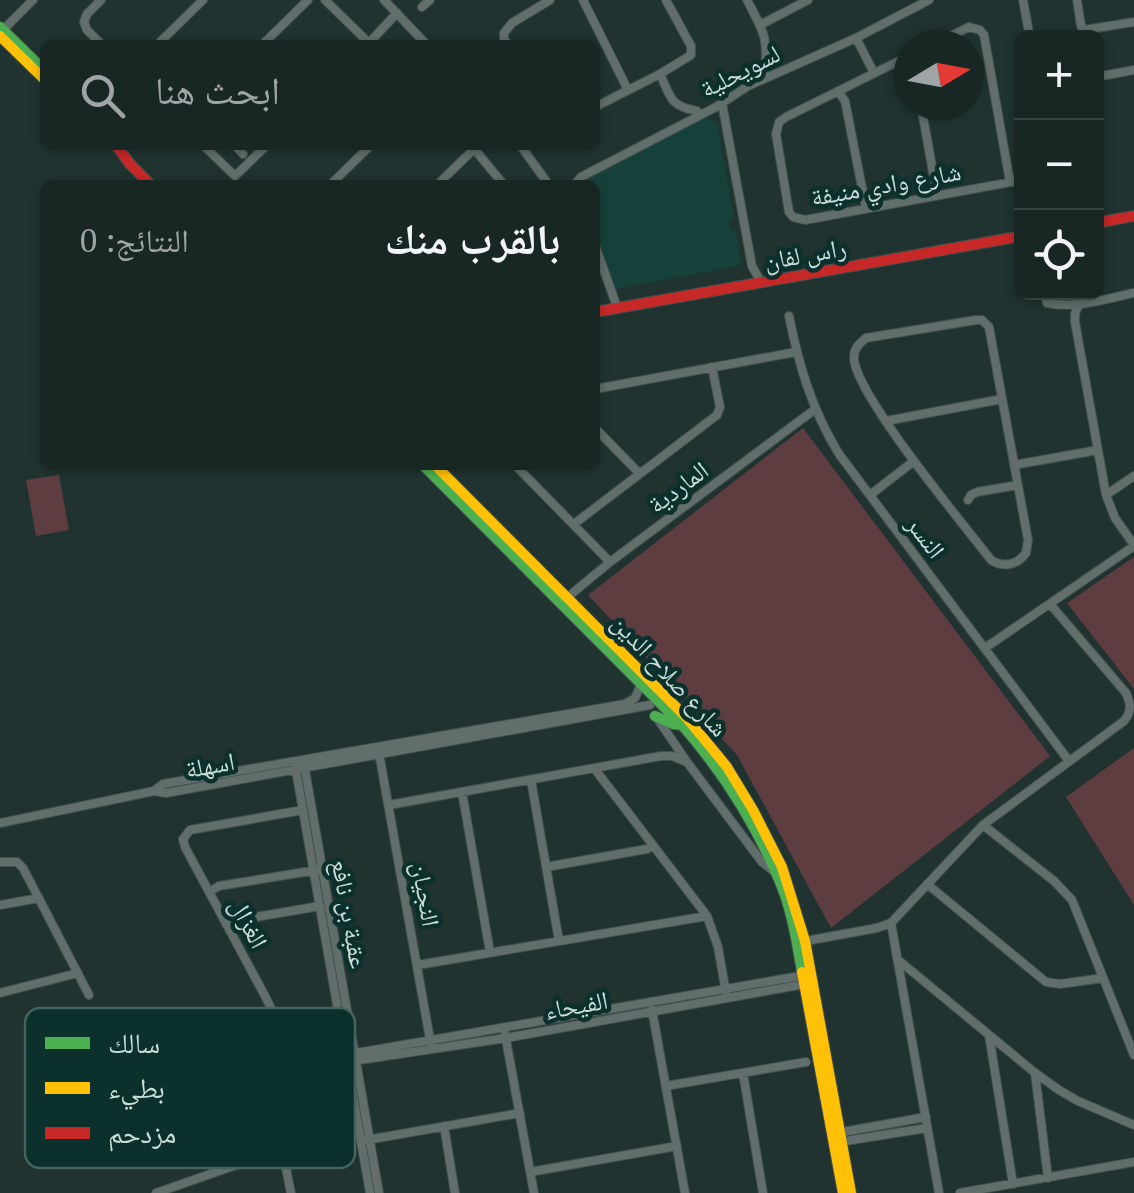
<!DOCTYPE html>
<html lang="ar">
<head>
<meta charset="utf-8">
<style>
	:root { --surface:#182624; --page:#253231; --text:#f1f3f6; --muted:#9fa5a6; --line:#364341 }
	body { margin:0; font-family:"PT Serif","Noto Naskh Arabic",serif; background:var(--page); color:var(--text); direction:rtl }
	.controls { position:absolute; right:30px; top:30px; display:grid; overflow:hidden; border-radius:15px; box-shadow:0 2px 8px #0004 }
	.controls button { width:90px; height:90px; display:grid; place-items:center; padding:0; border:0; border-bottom:2px solid var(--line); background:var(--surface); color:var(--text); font:50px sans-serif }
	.compass { position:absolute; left:894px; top:30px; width:90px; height:90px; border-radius:50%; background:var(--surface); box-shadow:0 2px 8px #0004; rotate:80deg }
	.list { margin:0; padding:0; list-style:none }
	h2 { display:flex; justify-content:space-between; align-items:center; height:130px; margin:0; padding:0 40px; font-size:42px }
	h2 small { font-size:32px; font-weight:400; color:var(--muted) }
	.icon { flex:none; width:55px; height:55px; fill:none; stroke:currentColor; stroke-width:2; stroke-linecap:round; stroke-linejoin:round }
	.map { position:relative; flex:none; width:1134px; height:1193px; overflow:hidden; direction:ltr }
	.search { position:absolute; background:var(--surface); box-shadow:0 2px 8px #0004; left:40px; top:40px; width:560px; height:110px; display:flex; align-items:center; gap:25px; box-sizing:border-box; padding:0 35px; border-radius:15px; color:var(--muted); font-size:38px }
	.panel { position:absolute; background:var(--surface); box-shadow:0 2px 8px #0004; left:40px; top:180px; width:560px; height:290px; border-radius:15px; direction:rtl }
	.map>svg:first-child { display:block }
</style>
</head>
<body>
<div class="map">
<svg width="1134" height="1193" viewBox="0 0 1134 1193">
	<rect width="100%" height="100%" fill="#203330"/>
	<path fill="#15413a" d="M705,117L717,123L734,217L729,220L730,230H736L741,265L617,289L614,288L595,228V185H583L584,181Z"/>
	<path fill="#5e3d40" d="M803,428L1050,756L831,928L737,755L588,595Z
		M59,475L69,530L36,536L26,480Z
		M1134,557V689L1067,603Z
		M1134,748V905L1066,797Z"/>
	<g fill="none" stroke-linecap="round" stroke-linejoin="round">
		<g stroke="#40504d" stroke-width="10">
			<path id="street" d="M101,0L87,14L84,22L87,30L102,45
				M325,0L369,43
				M384,0L427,45
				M583,0L628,90
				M747,0C765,34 769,39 764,78
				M1023,0L1030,38
				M1077,0L1081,26L1084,30L1134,22
				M422,7L430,0
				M760,25L808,0
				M1,32L33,0
				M856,38L874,73
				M157,45L203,0
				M262,45L308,0
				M367,45L397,13
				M508,45L504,39V33L512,23L550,0
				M932,45L969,27L980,30L984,35L1010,182
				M909,56L786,117L779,122L776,134L789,212L793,217L805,220L1022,180
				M660,74C671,97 669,106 697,111L699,115
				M1096,77L1134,70
				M838,91L845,101L866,208
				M722,103L752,266L761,282
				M921,105L937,195
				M595,107L660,74L691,55V46L666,0
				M203,145L235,176L267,145
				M235,145L243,154
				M471,145L504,185
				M520,145L549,185
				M330,185L371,145
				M437,185L474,149
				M574,185L581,177L716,107L748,86L856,38L929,0
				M595,245L617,307
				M1044,292L1047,303C1075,309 1106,299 1134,293
				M1079,304L1075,314V322L1106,495L1115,518L1134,545
				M789,316C799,366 812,410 839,454L1069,761
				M976,320H982L989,327L1028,540L1026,553C1017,565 1004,568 991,560C965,526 853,392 854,357C854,348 860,343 866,338Z
				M595,389L796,352
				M886,421L1002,399
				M595,428L639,473
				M515,465L610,562
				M1014,465L1098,450
				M870,495L914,461
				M1106,495L1134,476
				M968,500L971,495L977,492L1018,485
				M574,524L717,415L720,407L712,367
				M563,601L610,562L814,410
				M985,648L1134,546
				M639,689L635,698L625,704L163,784L154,791L166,793L650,705
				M657,718L687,762L762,862L776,873
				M379,753L431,1045
				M304,764L379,1193
				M295,765L370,1193
				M594,768L707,916L718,947L726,993
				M531,780L559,941
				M462,792L490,952
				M389,805L661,756H672L687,762
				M303,810L190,830L183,839L185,847L265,996L318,1105L325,1111L354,1107
				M0,823L154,791
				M983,825L1054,881L1072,900L1134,1055
				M0,862H17L23,868L89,995
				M546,867L647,849L652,845
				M927,884L1046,982L1060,984L1103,978
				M209,892L219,886L317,870
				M0,905L39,898
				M891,923L939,1193
				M226,924L233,921L320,906
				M800,942L877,928L891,923L983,825L1124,721C1132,711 1131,704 1126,693L1050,604
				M897,959L1034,1072L1059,1090L1078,1101L1134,1125
				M418,965L707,916
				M0,993L78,973
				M652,1010L685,1193
				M505,1034L534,1193
				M989,1035L1013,1184
				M345,1055L806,975
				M346,1062L506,1038L805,984
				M743,1073L763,1193
				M1035,1073L1048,1178
				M666,1086L806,1062
				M444,1126L455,1193
				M837,1133L926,1117
				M367,1140L520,1113
				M839,1142L927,1128
				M530,1172L677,1146
				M156,1193L265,1155L273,1154L284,1159L291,1193
				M960,1193L1134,1162"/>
		</g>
		<g stroke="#40504d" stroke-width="12">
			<path id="fast" d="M0,27L45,71
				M423,465L682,725C723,772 756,824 780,882C792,910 797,943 802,972
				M655,716L673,724L682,725"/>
		</g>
		<g stroke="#40504d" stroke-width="12">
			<path id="slow" d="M0,36L45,80
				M435,465L686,717L727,767L753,810L782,867L805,941L851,1193
				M802,972L843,1193"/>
		</g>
		<g stroke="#40504d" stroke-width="12">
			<path id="jam" d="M116,145L130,164L151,185
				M1096,223L1134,216
				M595,312L1022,236"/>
		</g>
		<use href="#street" stroke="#616e6c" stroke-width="8"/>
		<use href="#fast" stroke="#4caf50" stroke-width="10"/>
		<use href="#slow" stroke="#ffc107" stroke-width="10"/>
		<use href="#jam" stroke="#c62828" stroke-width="10"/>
	</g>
	<g text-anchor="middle" stroke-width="9" stroke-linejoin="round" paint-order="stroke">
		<g font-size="25" fill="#c9dcd8" stroke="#0c312c">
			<text transform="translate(740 71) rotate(-27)" y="9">لسويحلية</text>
			<text transform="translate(886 184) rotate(-10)" y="9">شارع وادي منيفة</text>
			<text transform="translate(805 254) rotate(-10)" y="9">راس لفان</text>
			<text transform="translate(678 487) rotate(-37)" y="9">الماردية</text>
			<text transform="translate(926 537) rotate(53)" y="9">النسر</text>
			<text transform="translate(670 675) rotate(47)" y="9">شارع صلاح الدين</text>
			<text transform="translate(210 765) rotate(-10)" y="9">اسهلة</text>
			<text transform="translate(426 894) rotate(80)" y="9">النجيان</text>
			<text transform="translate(350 914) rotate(80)" y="9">عقبة بن نافع</text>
			<text transform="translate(249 923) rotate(62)" y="9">الغزال</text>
			<text transform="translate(576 1005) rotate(-10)" y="9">الفيحاء</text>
		</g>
	</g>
	<rect x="25" y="1008" width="330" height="160" rx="15" fill="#0c312c" stroke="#456460" stroke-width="2.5"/>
	<rect x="45" y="1037" width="45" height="12" fill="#4caf50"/>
	<rect x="45" y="1082" width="45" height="12" fill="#ffc107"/>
	<rect x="45" y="1127" width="45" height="12" fill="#c62828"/>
	<g font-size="28" fill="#c9dcd8">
		<text x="108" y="1053">سالك</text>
		<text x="108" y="1098">بطيء</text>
		<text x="108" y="1143">مزدحم</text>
	</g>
</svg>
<div class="controls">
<button>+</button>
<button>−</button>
<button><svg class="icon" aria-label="locate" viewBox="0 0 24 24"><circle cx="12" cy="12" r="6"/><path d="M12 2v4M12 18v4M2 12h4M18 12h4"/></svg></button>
</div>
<svg class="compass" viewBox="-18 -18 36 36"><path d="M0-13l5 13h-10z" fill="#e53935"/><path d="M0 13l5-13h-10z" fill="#9fa5a6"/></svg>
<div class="search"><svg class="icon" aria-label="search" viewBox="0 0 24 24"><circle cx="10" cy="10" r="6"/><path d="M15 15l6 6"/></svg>ابحث هنا</div>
<section class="panel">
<h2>بالقرب منك<small>النتائج: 0</small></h2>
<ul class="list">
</ul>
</section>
</div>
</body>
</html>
